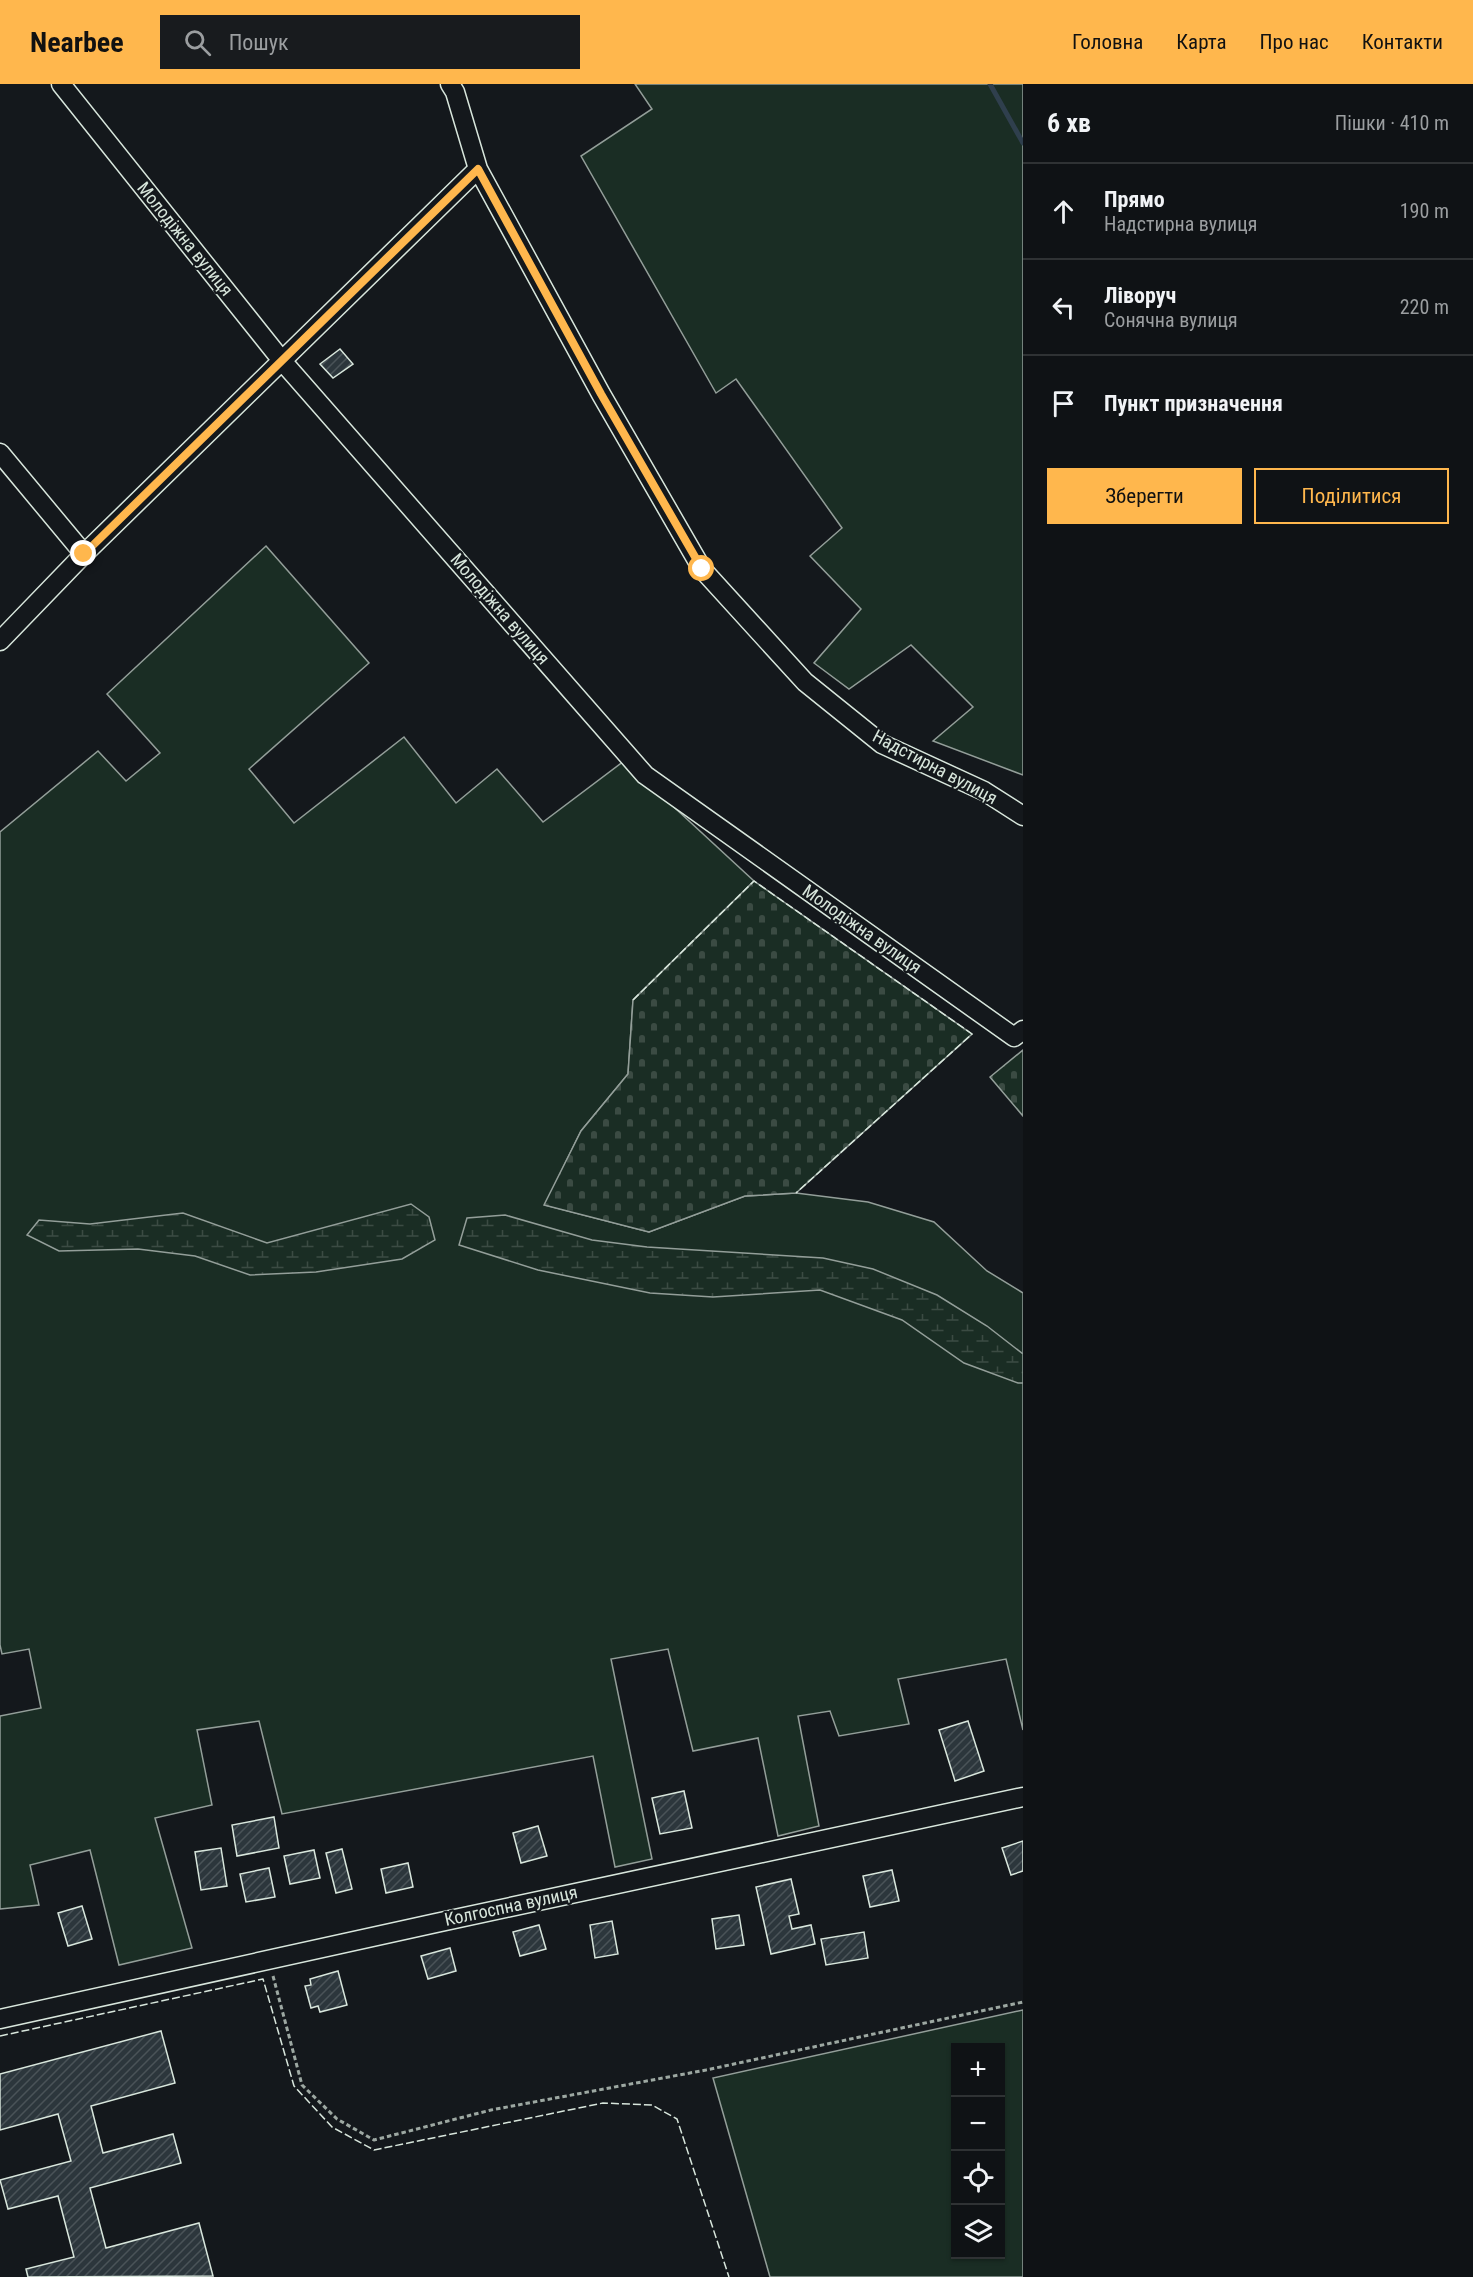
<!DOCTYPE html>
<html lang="uk">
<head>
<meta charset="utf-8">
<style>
	:root { --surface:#0f1215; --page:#181b1e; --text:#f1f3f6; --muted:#9b9ea0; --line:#2f3234; --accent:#ffb74d }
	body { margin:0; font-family:"Roboto Condensed",sans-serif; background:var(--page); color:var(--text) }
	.controls { position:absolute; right:18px; bottom:18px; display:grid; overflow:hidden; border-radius:0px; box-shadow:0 2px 4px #0004 }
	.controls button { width:54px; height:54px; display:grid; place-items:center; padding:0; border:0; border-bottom:2px solid var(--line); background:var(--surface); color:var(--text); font:30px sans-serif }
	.stop { position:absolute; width:18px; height:18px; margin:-14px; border:4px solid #ffb74d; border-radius:50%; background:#fff }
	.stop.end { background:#ffb74d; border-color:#fff; box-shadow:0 2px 6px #0008 }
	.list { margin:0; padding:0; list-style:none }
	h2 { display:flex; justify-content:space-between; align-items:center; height:78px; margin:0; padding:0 24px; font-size:26px }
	h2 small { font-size:20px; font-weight:400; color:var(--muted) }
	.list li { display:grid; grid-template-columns:39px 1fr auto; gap:18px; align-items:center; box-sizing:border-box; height:96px; padding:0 24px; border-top:2px solid var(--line) }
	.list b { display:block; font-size:22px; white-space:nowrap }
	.list p { margin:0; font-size:20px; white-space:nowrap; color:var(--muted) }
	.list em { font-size:20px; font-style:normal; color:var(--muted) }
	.actions { display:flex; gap:12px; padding:18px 24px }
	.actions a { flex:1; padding:14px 0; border:2px solid var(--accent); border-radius:0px; text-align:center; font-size:21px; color:var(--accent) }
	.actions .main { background:var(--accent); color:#111 }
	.icon { flex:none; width:33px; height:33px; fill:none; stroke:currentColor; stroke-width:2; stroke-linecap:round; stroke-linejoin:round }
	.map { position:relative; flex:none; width:1023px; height:2193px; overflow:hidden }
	header { display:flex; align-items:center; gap:36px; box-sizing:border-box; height:84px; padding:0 30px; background:var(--accent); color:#111 }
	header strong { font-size:28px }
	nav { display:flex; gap:33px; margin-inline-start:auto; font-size:21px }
	.search { width:420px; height:54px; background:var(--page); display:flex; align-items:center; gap:15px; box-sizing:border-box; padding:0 21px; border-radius:0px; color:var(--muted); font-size:22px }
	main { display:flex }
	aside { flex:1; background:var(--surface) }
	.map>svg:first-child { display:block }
</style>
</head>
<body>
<header>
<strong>Nearbee</strong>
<div class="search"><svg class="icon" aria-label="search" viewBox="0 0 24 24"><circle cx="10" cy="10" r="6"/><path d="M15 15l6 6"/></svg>Пошук</div>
<nav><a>Головна</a><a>Карта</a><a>Про нас</a><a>Контакти</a></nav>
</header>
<main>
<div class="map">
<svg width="1023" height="2193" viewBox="0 0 1023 2193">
	<defs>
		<pattern id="wetland-marsh" width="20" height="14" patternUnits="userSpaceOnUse" patternTransform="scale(1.5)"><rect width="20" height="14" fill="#1a2d24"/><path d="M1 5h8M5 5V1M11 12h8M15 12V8" fill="none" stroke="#3b4b43"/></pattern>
		<pattern id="cemetery-stones" width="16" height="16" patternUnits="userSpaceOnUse" patternTransform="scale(1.5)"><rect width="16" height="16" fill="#1a2d24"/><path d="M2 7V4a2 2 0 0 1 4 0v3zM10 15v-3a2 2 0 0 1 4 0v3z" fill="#3b4b43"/></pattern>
		<pattern id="building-hatch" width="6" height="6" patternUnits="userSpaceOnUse" patternTransform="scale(1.5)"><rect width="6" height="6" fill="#2c363c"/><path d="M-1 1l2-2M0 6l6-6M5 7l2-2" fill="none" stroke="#4a5358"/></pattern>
	</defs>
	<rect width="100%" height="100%" fill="#14181c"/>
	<path fill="#1a2d24" stroke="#939e99" stroke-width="1.5" fill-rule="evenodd" d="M635,0H1023V691L933,657L973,623L911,561L849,605L814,579L861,525L810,472L842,444L736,295L716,309L581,72L652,25Z
		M266,462L369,579L249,685L294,739L404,653L456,719L497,685L543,738L624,677L754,797L633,916L628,990L581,1047L545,1121L649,1148L745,1112L796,1109L868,1118L934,1138L987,1187L1023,1209V1646L1006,1575L898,1595L909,1640L839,1652L830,1627L798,1632L819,1742L778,1752L758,1654L693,1667L668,1565L611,1575L652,1775L615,1783L593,1672L282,1730L259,1637L197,1646L212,1721L155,1734L192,1864L119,1881L90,1766L30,1781L39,1821L0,1825V1632L41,1624L29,1565L2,1570L0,1561V748L98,667L126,697L160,669L107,610Z
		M1023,1926V2193H770L713,1994ZM956,1964H1000V2170H956Z"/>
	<path fill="url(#wetland-marsh)" stroke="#939e99" stroke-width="1.5" d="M411,1120L429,1133L435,1156L402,1175L316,1188L250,1191L195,1172L138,1165L59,1167L27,1151L39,1136L90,1140L183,1129L267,1159Z
		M505,1131L592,1156L647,1163L823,1174L873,1185L937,1211L987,1242L1023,1270V1299H1018L964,1279L902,1236L820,1206L713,1213L650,1209L538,1186L459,1161L467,1134Z"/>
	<path fill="url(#cemetery-stones)" stroke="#939e99" stroke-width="1.5" d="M754,797L972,950L796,1109L745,1112L649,1148L544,1121L581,1047L628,990L633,916Z
		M1023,966V1032L990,993Z"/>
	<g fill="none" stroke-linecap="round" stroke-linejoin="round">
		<path stroke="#2f3f4d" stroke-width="5" d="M990,0L1023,59"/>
	</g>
	<path fill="url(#building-hatch)" stroke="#d8e6dc" stroke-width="1.5" d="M340,265L353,280L333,294L320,280Z
		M968,1637L984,1687L955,1697L939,1646Z
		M684,1707L692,1744L660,1750L652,1714Z
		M274,1733L279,1764L237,1772L232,1741Z
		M538,1742L547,1772L521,1779L513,1749Z
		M1023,1757V1787L1011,1791L1002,1764Z
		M221,1764L227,1802L201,1806L195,1768Z
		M342,1765L352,1805L336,1809L326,1769Z
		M314,1766L320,1794L290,1800L284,1772Z
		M408,1779L413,1803L386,1809L381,1785Z
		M269,1784L275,1813L246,1818L240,1790Z
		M892,1786L899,1817L870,1823L863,1792Z
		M791,1795L799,1830L789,1832L792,1845L811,1841L815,1860L771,1870L756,1803Z
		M82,1822L92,1855L68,1862L58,1829Z
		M739,1831L744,1861L716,1865L712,1835Z
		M612,1837L618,1870L595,1874L590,1841Z
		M539,1841L546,1865L520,1872L513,1848Z
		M864,1848L868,1874L826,1881L821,1855Z
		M450,1864L456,1887L428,1895L421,1872Z
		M338,1887L347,1921L320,1928L318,1922L311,1924L305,1902L311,1901L310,1895Z
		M161,1947L175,1999L91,2022L103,2069L173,2050L181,2079L90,2104L106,2164L199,2139L213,2192L28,2193L26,2185L74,2173L58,2112L8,2125L0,2096L71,2077L58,2030L0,2046V1990Z"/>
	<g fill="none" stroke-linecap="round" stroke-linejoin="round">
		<g stroke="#d8e6dc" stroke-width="21">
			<path id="minor" d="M61,0L283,278L645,691L1014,953L1023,946
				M450,0L455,8L478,85L601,310L702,485L805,598L882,660L984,707L1023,732
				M0,369L84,470
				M0,557L84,470L478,85
				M0,1935L436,1839L1023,1713"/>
		</g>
		<path stroke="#9da8a2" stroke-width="3" stroke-dasharray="4.5 3" stroke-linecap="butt" d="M273,1892L302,2001L337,2035L374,2056L491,2026L706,1986L1023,1918"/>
		<use href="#minor" stroke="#14181c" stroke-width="18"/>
		<path stroke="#d8e6dc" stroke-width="1.5" stroke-dasharray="8 3" stroke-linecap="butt" d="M633,916L754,797L972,950L796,1109
			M0,1952L263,1895L294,2002L332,2043L374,2066L603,2019L652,2021L677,2035L729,2193"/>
	</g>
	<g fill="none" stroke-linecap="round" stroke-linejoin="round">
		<path stroke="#ffb74d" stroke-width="8" d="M84,470L478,85L601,310L702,485"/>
	</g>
	<g text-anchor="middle" stroke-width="4.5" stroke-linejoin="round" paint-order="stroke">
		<g font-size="18" fill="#d8e6dc" stroke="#14181c">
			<text transform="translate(185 155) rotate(51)" y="6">Молодіжна вулиця</text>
			<text transform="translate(500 525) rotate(49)" y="6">Молодіжна вулиця</text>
			<text transform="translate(935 683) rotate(28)" y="6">Надстирна вулиця</text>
			<text transform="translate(862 845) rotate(35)" y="6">Молодіжна вулиця</text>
			<text transform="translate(511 1822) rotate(-12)" y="6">Колгоспна вулиця</text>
		</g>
	</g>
</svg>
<div class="controls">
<button>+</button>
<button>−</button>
<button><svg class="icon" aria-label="locate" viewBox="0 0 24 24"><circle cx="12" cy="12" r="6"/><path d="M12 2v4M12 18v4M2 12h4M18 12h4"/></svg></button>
<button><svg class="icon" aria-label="layers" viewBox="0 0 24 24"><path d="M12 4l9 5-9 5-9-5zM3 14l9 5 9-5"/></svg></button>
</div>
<div class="stop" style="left:702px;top:485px"></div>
<div class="stop end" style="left:84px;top:470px"></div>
</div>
<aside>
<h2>6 хв<small>Пішки · 410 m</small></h2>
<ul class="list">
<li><svg class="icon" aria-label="ahead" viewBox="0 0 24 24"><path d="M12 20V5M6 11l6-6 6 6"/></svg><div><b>Прямо</b><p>Надстирна вулиця</p></div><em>190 m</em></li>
<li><svg class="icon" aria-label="left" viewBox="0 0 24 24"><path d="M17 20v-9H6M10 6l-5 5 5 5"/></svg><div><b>Ліворуч</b><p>Сонячна вулиця</p></div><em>220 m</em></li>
<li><svg class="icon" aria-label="arrive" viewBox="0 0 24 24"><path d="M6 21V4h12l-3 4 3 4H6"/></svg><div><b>Пункт призначення</b></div></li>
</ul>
<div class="actions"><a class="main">Зберегти</a><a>Поділитися</a></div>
</aside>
</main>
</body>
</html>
